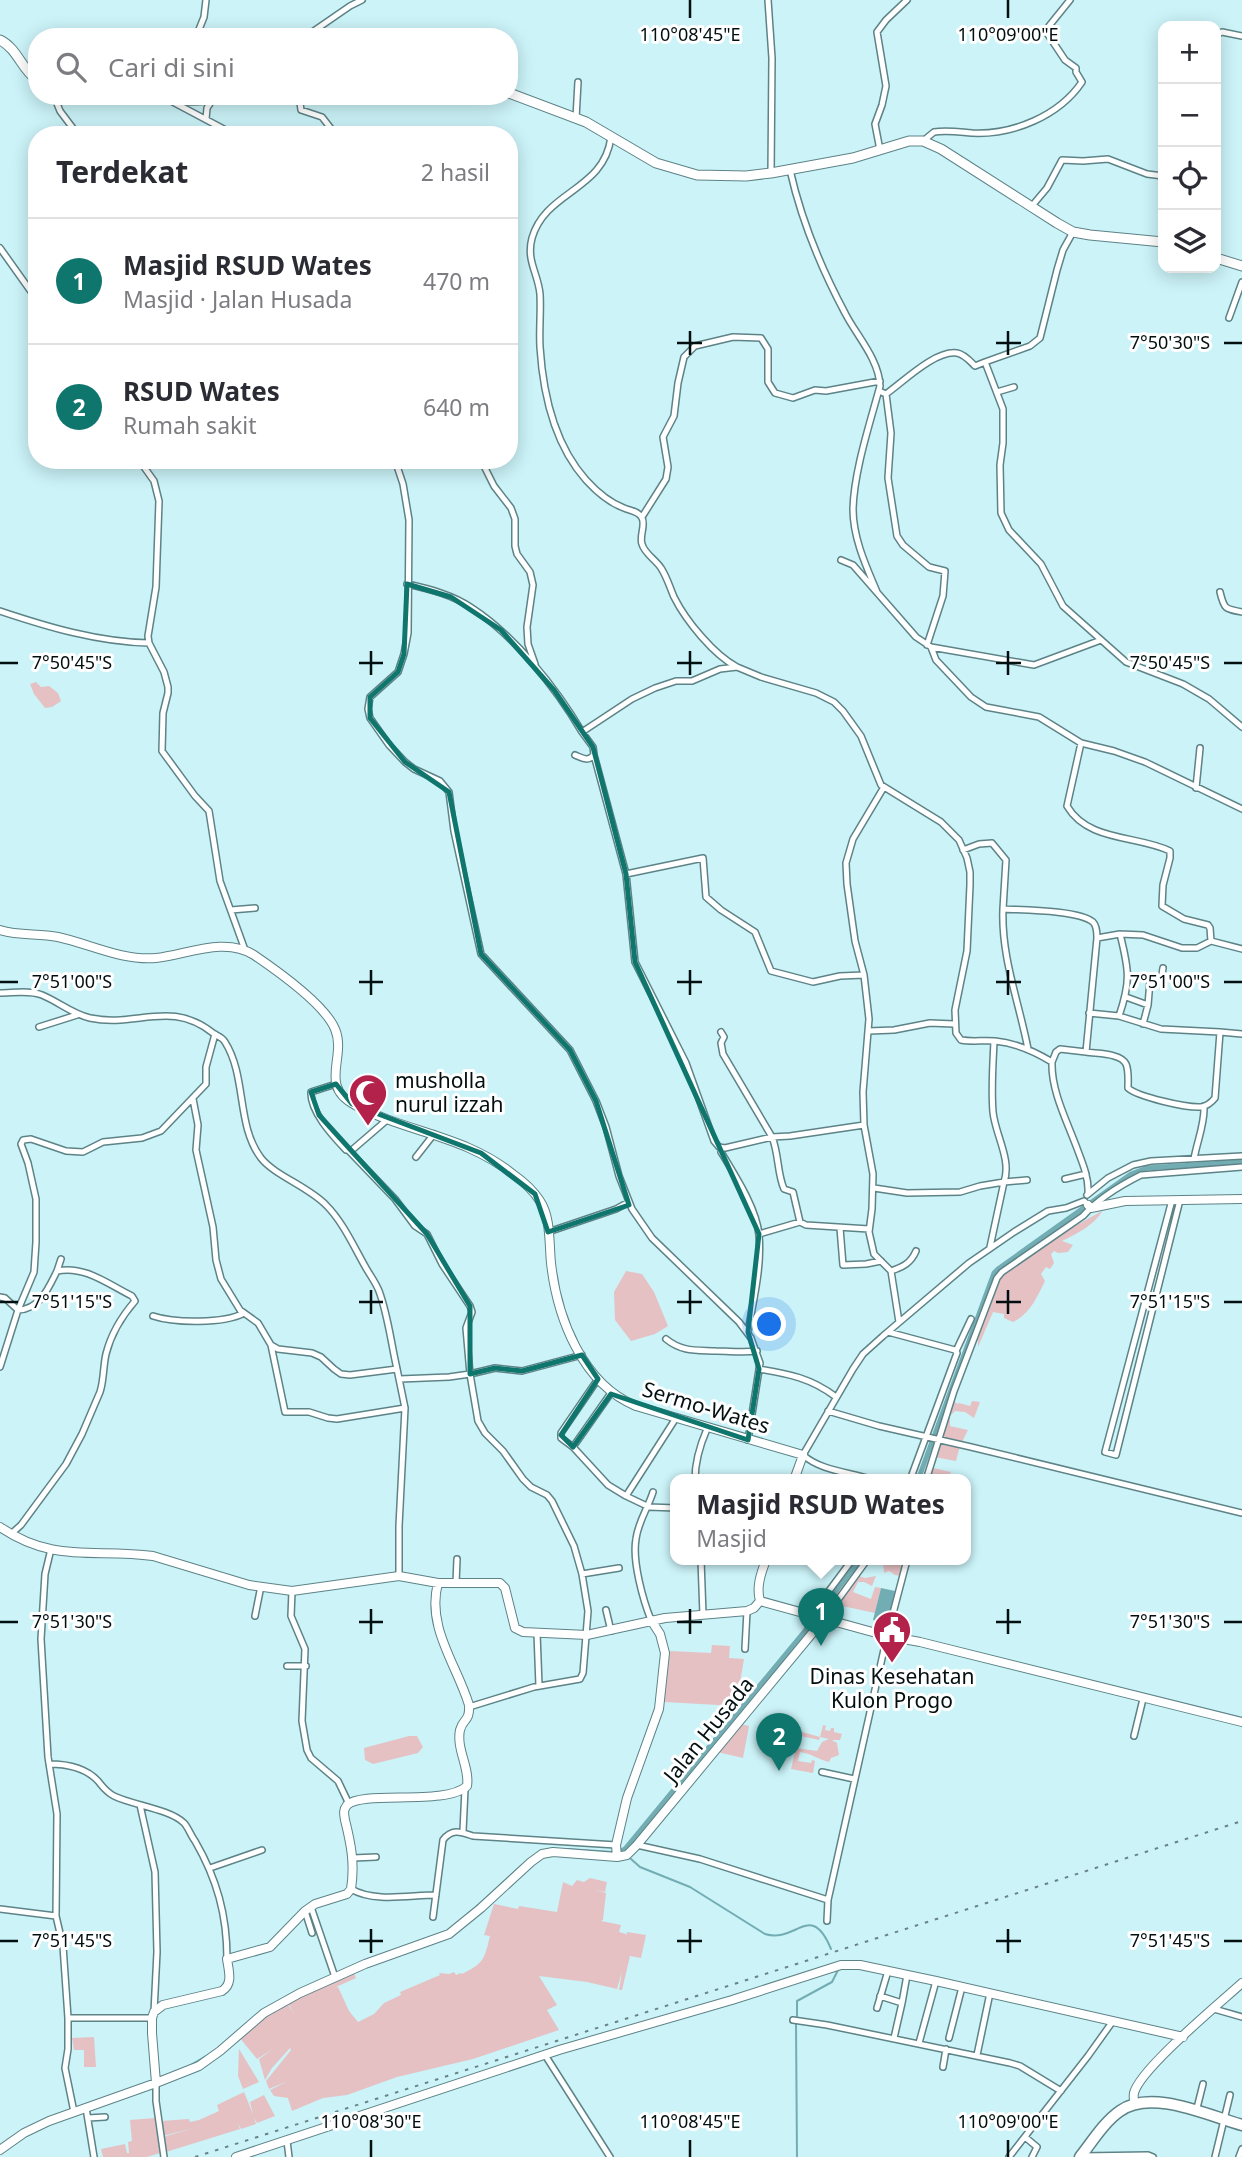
<!DOCTYPE html>
<html lang="id">
<head>
<meta charset="utf-8">
<style>
	:root { --surface:#fff; --page:#f2f2f3; --text:#2b2b33; --muted:#7c7c81; --line:#e1e1e2; --accent:#0f766e }
	body { margin:0; font-family:"Noto Sans",sans-serif; background:var(--page); color:var(--text) }
	.controls { position:absolute; right:21px; top:21px; display:grid; overflow:hidden; border-radius:14px; box-shadow:0 4px 18px #0003 }
	.controls button { width:63px; height:63px; display:grid; place-items:center; padding:0; border:0; border-bottom:2px solid var(--line); background:var(--surface); color:var(--text); font:35px sans-serif }
	.you { position:absolute; left:770px; top:1325px; width:24px; height:24px; margin:-18px; border:5px solid #fff; border-radius:50%; background:#1a73e8; box-shadow:0 0 0 10px #1a73e833 }
	.badge { display:grid; place-items:center; width:46px; height:46px; border-radius:50%; background:var(--accent); color:#fff; font-size:23px; font-weight:700 }
	.pin { position:absolute; translate:-50% -58px; filter:drop-shadow(0 2px 4px #0008) }
	.pin::after { content:''; position:absolute; top:37px; width:24px; height:21px; background:inherit; clip-path:polygon(0 0,100% 0,50% 100%) }
	.popup { position:absolute; left:670px; top:1474px; width:301px; height:91px; box-sizing:border-box; display:grid; place-content:center; border-radius:14px; background:var(--surface); filter:drop-shadow(0 2px 5px #0005); font-size:23px; white-space:nowrap; color:var(--muted) }
	.popup b { font-size:26px; color:var(--text) }
	.popup::after { content:''; position:absolute; left:50%; top:100%; margin-left:-14px; border:14px solid transparent; border-top-color:var(--surface) }
	.list { margin:0; padding:0; list-style:none }
	h2 { display:flex; justify-content:space-between; align-items:center; height:91px; margin:0; padding:0 28px; font-size:30px }
	h2 small { font-size:23px; font-weight:400; color:var(--muted) }
	.list li { display:grid; grid-template-columns:46px 1fr auto; gap:21px; align-items:center; box-sizing:border-box; height:126px; padding:0 28px; border-top:2px solid var(--line) }
	.list b { display:block; font-size:26px; white-space:nowrap }
	.list p { margin:0; font-size:23px; white-space:nowrap; color:var(--muted) }
	.list em { font-size:23px; font-style:normal; color:var(--muted) }
	.icon { flex:none; width:38px; height:38px; fill:none; stroke:currentColor; stroke-width:2; stroke-linecap:round; stroke-linejoin:round }
	.map { position:relative; flex:none; width:1242px; height:2157px; overflow:hidden }
	.search { position:absolute; background:var(--surface); box-shadow:0 4px 18px #0003; left:28px; top:28px; width:490px; height:77px; display:flex; align-items:center; gap:18px; box-sizing:border-box; padding:0 24px; border-radius:28px; color:var(--muted); font-size:26px }
	.panel { position:absolute; background:var(--surface); box-shadow:0 4px 18px #0003; left:28px; top:126px; width:490px; height:343px; border-radius:28px }
	.map>svg:first-child { display:block }
</style>
</head>
<body>
<div class="map">
<svg width="1242" height="2157" viewBox="0 0 1242 2157">
	<rect width="100%" height="100%" fill="#cbf3f8"/>
	<path fill="#e5c1c4" d="M36,682L41,687L49,686L58,693L61,701L52,707L45,708L34,694L30,684Z
		M1102,1211C1096,1224 1075,1235 1062,1241L1073,1245L1068,1252L1058,1253L1054,1251L1051,1254L1054,1263L1050,1269L1046,1267L1041,1274L1045,1281C1037,1297 1030,1314 1013,1322L1004,1318V1314L993,1312L978,1347V1330L999,1276L1050,1240Z
		M626,1271L642,1274L654,1292L668,1326L655,1334L631,1341L615,1320L614,1292Z
		M953,1400L957,1404L959,1403L970,1406L972,1401L980,1402L974,1418L965,1412L955,1411L950,1416V1426L968,1430L960,1446L956,1461L934,1457Z
		M933,1462V1468L951,1472L947,1480H927Z
		M868,1560L865,1569L859,1576L865,1578L876,1576L872,1586L864,1582H858L853,1592L871,1599L875,1587L881,1588L875,1613L833,1604C838,1585 855,1574 868,1560Z
		M880,1560L904,1564L901,1576L895,1575L889,1571L884,1573L883,1561Z
		M712,1645L730,1646L729,1658L744,1659L736,1706L664,1702L670,1651L711,1653Z
		M740,1724L749,1726L743,1758L717,1752Z
		M823,1725L826,1726L825,1730L830,1731L831,1728H834V1732L842,1734L840,1740H832L837,1743L839,1755L831,1758L829,1762C817,1759 813,1754 800,1752L798,1761L811,1763L812,1760L815,1761L813,1773L791,1769L796,1748L817,1751L822,1742L829,1739L820,1737L819,1740L787,1733L788,1728L820,1737Z
		M409,1736H417L423,1747L418,1753L373,1764L365,1760L364,1748Z
		M590,1878L607,1882L605,1892L595,1890L606,1893L603,1920L601,1921L621,1925L619,1932L626,1934V1936L627,1932L646,1935L641,1958L630,1956L622,1990H619L622,1972L617,1989L587,1982L539,1976L557,2005L547,2010L559,2030L473,2059L397,2077L347,2095L323,2098L292,2111L288,2098L274,2096L270,2090L288,2081L269,2089L266,2081L291,2050L290,2048L272,2068L265,2080L259,2059L273,2049L257,2059L239,2037L255,2022L287,2003L294,2014L288,2003L353,1971L356,1978L336,1987H338L349,2011L358,2022L374,2014L384,2003L401,1995L400,1992L440,1975L439,1973L449,1974L454,1972L456,1975L461,1973L462,1974C484,1963 484,1960 490,1936L484,1935L494,1904L518,1909L519,1906L557,1912L563,1882L572,1886L577,1880L584,1882Z
		M94,2037L96,2067H84V2050H74L72,2038Z
		M239,2049L259,2082L243,2089L238,2076Z
		M244,2092L253,2114L250,2102L264,2095L275,2116L257,2123L254,2118L256,2124L241,2129L238,2123L240,2129L166,2152L163,2137L194,2128L163,2136L161,2121L189,2119L190,2122L199,2120L219,2111L217,2105Z
		M155,2118L160,2153L147,2157H103L101,2149L125,2144L127,2153H129L128,2142L132,2141L130,2120Z"/>
	<path fill="#73adb4" d="M881,1588L895,1591L887,1624L873,1620Z"/>
	<g fill="none" stroke-linecap="round" stroke-linejoin="round">
		<path stroke="#73adb4" stroke-width="2" d="M568,1849L613,1852
			M631,1859L640,1867L690,1887L765,1934C796,1944 811,1900 831,1949
			M477,1906L522,1865
			M797,2016V2001L832,1982L838,1970
			M796,2024L797,2157
			M189,2066L206,2056"/>
		<path stroke="#73adb4" stroke-width="5" d="M918,1480L994,1273L998,1269L1131,1174L1147,1168L1242,1162
			M619,1852L625,1849L804,1632L860,1560"/>
		<g stroke="#5d8387" stroke-width="8">
			<path id="street" d="M768,0L772,58L771,173
				M1216,35L1222,32L1242,36
				M196,37L204,17L206,0
				M305,37L350,6L362,0
				M54,96L60,111L78,135
				M299,96L301,110L322,117L336,135
				M171,101L235,135
				M576,118L578,82
				M206,119L207,108L213,99
				M611,137C604,191 546,190 532,238C526,261 538,273 540,294C541,312 539,330 540,347C543,394 554,444 586,480C596,491 610,503 624,508C630,511 639,511 642,518C646,525 639,536 642,544C644,553 656,560 661,568C667,577 670,588 674,597C686,621 714,655 737,667
				M923,141L934,132C947,130 959,132 972,133C1013,135 1059,116 1082,82L1076,72V68L1065,60L1047,33L1049,26L1070,0
				M880,150L875,124L882,105L886,86L877,32L886,20L907,0
				M790,170C801,219 821,268 845,313C856,335 879,359 880,386C870,423 854,471 853,509C853,538 866,566 877,592
				M1031,207L1047,188L1062,160L1083,161L1108,159L1147,174L1163,176
				M1073,232L1063,250L1057,270L1040,338L1030,346L985,362L1003,409V443L1000,465L1001,513L1009,530L1041,564L1063,606L1126,662L1183,684L1209,699L1242,727
				M0,248L37,300
				M1229,318L1242,282
				M879,391L886,394L891,433L888,478L897,536L903,545L929,567L945,571L943,596L927,645
				M997,392L1014,387
				M886,394C903,382 935,350 957,353C964,354 970,361 975,366L985,362
				M139,460L154,481L159,501L156,587L148,636L149,643L164,672L168,687V693L163,713L162,751L195,796L209,811L220,881L245,950
				M395,460L403,484L409,520L408,633L404,654L398,672L370,697L368,709L370,718L389,745L405,762L414,769L440,781L449,792L454,831L481,954L570,1050L596,1101L606,1127L619,1176L632,1209L652,1238L739,1322L751,1338L760,1363L748,1440
				M479,460L484,466L494,486L511,508L515,519V546L517,554L530,572L533,585L527,627L528,644L535,664
				M642,517L666,479L668,467L663,437L674,416L678,383L684,357L695,346L733,337L761,338L768,349V382L775,393L793,398L815,390L826,391L880,381
				M841,560L853,565L916,637L931,647L1034,665L1101,640
				M407,584C430,589 453,595 472,608C515,636 556,688 582,732L632,699L655,688L676,681H692L720,669L737,667L761,677L816,693L834,702L843,711L861,736L881,785L941,822L959,840L967,858L970,872V885L967,951L955,1010L956,1033L961,1040C972,1042 983,1040 995,1041C1016,1043 1034,1051 1052,1062L1056,1052L1060,1049L1086,1052L1097,938L1120,934L1143,935L1182,948H1197L1211,941L1242,949
				M1220,592C1224,609 1225,609 1242,612
				M0,611C48,627 98,642 149,643
				M931,647L936,660L971,697L986,707L1039,717L1081,743
				M575,755C582,758 588,762 594,755L593,747L582,732
				M594,755L626,874L635,962L686,1063L714,1141L719,1147L725,1148L772,1137L790,1136L864,1125
				M884,787L853,839L846,863L847,884L855,941L864,975L869,1019L863,1092L864,1125L873,1174L872,1209L869,1232L874,1254L891,1271L899,1322
				M1196,788L1200,748
				M963,850L979,844L992,843L1006,860L1003,909C1023,910 1079,910 1093,922C1097,926 1097,933 1097,938
				M626,874L703,858L706,897L721,910L755,932L771,971L813,982L840,976L864,975
				M1003,909C1001,957 1019,1002 1028,1049
				M231,910L255,908
				M1211,941L1210,928L1208,925L1184,919L1162,906L1163,885L1170,858V851C1137,835 1088,842 1067,806L1081,743L1114,751L1145,762L1242,809
				M0,993C13,993 30,990 42,995C59,1002 72,1014 90,1018C137,1028 170,999 213,1033C217,1036 222,1037 225,1042C247,1077 236,1125 261,1158C274,1175 309,1187 326,1205C343,1222 354,1247 366,1268C370,1275 376,1283 379,1291C388,1315 391,1343 397,1369
				M1126,997L1148,1005
				M1119,1016C1131,981 1129,970 1120,934
				M1143,1024L1148,1005L1150,981H1161L1163,968
				M39,1027L77,1015
				M869,1031L894,1030L930,1023L954,1024
				M721,1032L724,1037L721,1043L723,1054L772,1137C779,1154 777,1173 784,1189L793,1192L800,1222L806,1225L869,1229
				M1220,1032L1242,1034
				M994,1041C993,1065 991,1088 993,1112C995,1134 1012,1160 1004,1182L1027,1180
				M1086,1052C1097,1054 1121,1053 1126,1064C1129,1071 1128,1081 1128,1088C1138,1097 1187,1108 1201,1107C1207,1106 1211,1103 1215,1098L1220,1032L1161,1029L1119,1016L1089,1013
				M1052,1062C1051,1092 1068,1123 1078,1151C1083,1164 1089,1179 1088,1193
				M336,1084L311,1092C310,1112 333,1136 346,1150H352L388,1119
				M193,1099L198,1125L196,1150L213,1227L216,1260L221,1279L240,1310L258,1323L271,1345L278,1349L312,1353L321,1357L334,1369L341,1374L350,1375L397,1369L405,1408L399,1526V1576
				M722,1148L721,1152C735,1175 757,1209 759,1235C762,1267 753,1301 748,1332
				M349,1151L395,1199L415,1226L427,1234L442,1264L470,1306L472,1312L466,1328L470,1374L449,1377L400,1379
				M416,1157L434,1134
				M1194,1159C1197,1141 1205,1124 1204,1106
				M1065,1179L1086,1174
				M874,1188L907,1193L960,1192L980,1186L1004,1182L990,1247
				M1087,1195L1108,1178L1133,1165L1151,1161L1242,1156
				M1172,1200L1105,1452L1116,1455L1180,1200
				M840,1228L843,1265L866,1264L881,1261
				M548,1232L616,1209L629,1202
				M759,1234L800,1222
				M57,1271L61,1259
				M891,1271C903,1267 911,1263 916,1251
				M0,1297L5,1298L18,1310
				M153,1316C174,1323 224,1324 244,1313
				M888,1332L955,1350L957,1353L910,1480
				M666,1339C682,1352 696,1350 716,1351C730,1351 742,1353 757,1351
				M271,1345L285,1412H309L328,1418L337,1419L405,1408
				M956,1351L971,1319
				M0,1367L18,1310L34,1272L36,1242V1199L28,1163L21,1144L23,1140L31,1139L66,1151L83,1152L103,1142L142,1138L161,1131L206,1084V1067L215,1034
				M759,1369C789,1374 811,1378 836,1397
				M598,1379L561,1433V1438L573,1447L608,1485L626,1496L649,1507L676,1508
				M828,1411L879,1426L971,1447L1242,1513
				M573,1447L611,1393
				M695,1480C695,1462 700,1445 707,1429
				M873,1480C850,1472 821,1471 803,1455L853,1369L863,1354L883,1336L969,1263L1014,1232L1048,1211L1066,1208L1084,1201L1088,1205
				M926,1480L954,1391L997,1278L1002,1272L1083,1216C1098,1199 1121,1185 1141,1175L1242,1167
				M626,1496L676,1418
				M11,1534L21,1525L66,1464L82,1434L100,1392C104,1380 103,1367 106,1354C111,1334 122,1316 135,1301L132,1296C108,1284 84,1265 57,1271C48,1289 40,1309 18,1310
				M51,1549L45,1574L41,1639L48,1757L57,1814L56,1916L63,1946L68,2018H152
				M701,1560L703,1615
				M582,1574L619,1568
				M456,1583L457,1559
				M292,1591L291,1616L305,1649L302,1721L307,1750L311,1758L338,1781L349,1804
				M606,1610L611,1631
				M811,1615L852,1560
				M255,1616L261,1586
				M824,1619L867,1560
				M651,1620C643,1600 632,1561 636,1539C638,1522 648,1508 653,1492
				M537,1633L539,1686
				M745,1649L747,1611
				M287,1666H306
				M469,1707L534,1687L580,1679L583,1673L588,1611L582,1574L574,1546L552,1501L547,1495L531,1487L523,1479L503,1451L485,1433L478,1421L470,1374L495,1368L522,1371L582,1355
				M1134,1736L1143,1699
				M49,1764C66,1764 86,1768 98,1781C103,1787 106,1792 114,1796C132,1805 170,1809 184,1823C188,1827 191,1836 195,1841C217,1879 227,1915 227,1959
				M822,1772L854,1779
				M140,1805L155,1872L157,1952L154,2012
				M463,1831L465,1789
				M637,1845L700,1859L828,1900
				M353,1858L376,1857
				M210,1868L262,1850
				M351,1889C375,1903 410,1895 436,1895
				M311,1907L335,1977
				M0,1909L56,1916
				M305,1911L312,1933
				M433,1917L443,1840C452,1828 461,1832 473,1836L616,1845
				M827,1921L828,1900L887,1636L907,1560
				M880,1996L902,2003L907,1975
				M877,2008L888,1971
				M1214,2009L1242,2017
				M68,2018V2049L65,2068L74,2112
				M793,2020L827,2025L1010,2063L1020,2066L1061,2091
				M894,2038L902,2003
				M949,2038L962,1987
				M919,2043L936,1981
				M545,2055L610,2157
				M977,2055L990,1993
				M943,2067L946,2049
				M156,2083V2101L164,2157
				M86,2108L94,2157
				M1196,2112L1203,2084
				M88,2118L105,2117
				M1025,2137L1037,2147L1032,2157
				M287,2141L289,2157
				M1081,2156L1148,2155L1153,2157
				M1009,2157L1088,2056L1113,2021
				M1215,2157L1230,2095
				M1239,2157L1242,2149"/>
		</g>
		<g stroke="#5d8387" stroke-width="10">
			<path id="secondary" d="M0,930C19,936 38,933 58,937C90,944 122,961 156,958C186,955 225,936 254,955C276,970 325,1005 335,1029C347,1057 318,1086 355,1105C407,1133 465,1135 514,1175C524,1182 533,1190 540,1201C551,1217 549,1244 551,1263C557,1317 582,1384 636,1406L803,1455L794,1480
				M1088,1205L1091,1208L1125,1201L1242,1199
				M0,1527C54,1564 95,1548 153,1556L249,1585L292,1591L399,1576L438,1583H500L505,1588L515,1628L523,1632L587,1635L665,1618L747,1611L754,1608L760,1601
				M760,1601L887,1636L920,1642L1242,1722
				M760,1601C756,1587 761,1573 766,1560
				M617,1857L627,1855L637,1845L824,1619
				M156,2083L152,2033V2018L154,2012L163,2005L222,1991C233,1984 229,1972 227,1959L270,1947L305,1911L315,1904L347,1894L351,1889C355,1864 351,1844 345,1820C344,1814 343,1810 347,1805C363,1790 446,1806 467,1786C470,1768 456,1749 460,1730C463,1718 470,1722 469,1705C457,1665 426,1627 438,1583
				M1135,2104C1134,2100 1133,2098 1134,2093C1140,2069 1220,2003 1242,1983
				M0,2150L24,2133L49,2121L156,2083L199,2066L220,2051L264,2013L300,1993L365,1964L449,1934L481,1908L531,1862L542,1854L553,1852L617,1857L616,1845L627,1798L659,1709L665,1653L660,1634L651,1620
				M236,2157L559,2050L732,2000L841,1965H860L936,1981L1183,2037"/>
		</g>
		<g stroke="#5d8387" stroke-width="11">
			<path id="primary" d="M0,40C18,49 21,69 37,80
				M509,93L586,122L656,163L697,175L746,176L771,173L853,158L909,141H923L941,149L1057,223L1073,232L1090,235L1163,242
				M149,96C171,99 198,104 220,96
				M1216,258L1242,266"/>
		</g>
		<g stroke="#5d8387" stroke-width="13">
			<path id="highway" d="M1080,2157C1092,2142 1104,2122 1120,2111C1151,2088 1209,2116 1242,2125"/>
		</g>
		<use href="#street" stroke="#fff" stroke-width="5"/>
		<use href="#secondary" stroke="#fff" stroke-width="8"/>
		<use href="#primary" stroke="#fff" stroke-width="9"/>
		<use href="#highway" stroke="#fff" stroke-width="10"/>
		<path stroke="#698387" stroke-width="2" stroke-dasharray="3.5 7" stroke-linecap="butt" d="M195,2157L1242,1821"/>
	</g>
	<path fill="none" stroke="#0f766e" stroke-width="5" stroke-linejoin="round" d="M407,584L451,597L501,630L554,690L593,747L626,874L635,962L759,1234L748,1332L759,1369L748,1440L611,1394L573,1447L561,1435L598,1379L582,1355L522,1371L495,1368L470,1374V1306L427,1234L319,1115L311,1092L336,1084L352,1104L481,1153L535,1194L548,1232L629,1205L596,1101L570,1050L481,954L449,792L405,762L370,718V697L398,672L404,654Z"/>
	<path fill="none" stroke="#020f11" stroke-width="2.5" d="M690,0V18M1008,0V18M690,331V355M1008,331V355M677,343H702M996,343H1021M1224,343H1242M371,651V675M690,651V675M1008,651V675M0,663H18M359,663H383M677,663H702M996,663H1021M1224,663H1242M371,970V995M690,970V995M1008,970V995M0,982H18M359,982H383M677,982H702M996,982H1021M1224,982H1242M371,1290V1314M690,1290V1314M1008,1290V1314M0,1302H18M359,1302H383M677,1302H702M996,1302H1021M1224,1302H1242M371,1609V1634M690,1609V1634M1008,1609V1634M0,1622H18M359,1622H383M677,1622H702M996,1622H1021M1224,1622H1242M371,1929V1953M690,1929V1953M1008,1929V1953M0,1941H18M359,1941H383M677,1941H702M996,1941H1021M1224,1941H1242M371,2140V2157M690,2140V2157M1008,2140V2157"/>
	<defs>
		<g id="mosque-pin" transform="scale(2.0125)"><path d="M0 17L-7.5 6A9.5 9.5 0 1 1 7.5 6Z" fill="#b3224b" stroke="#fff"/><path d="M3.5-4.9A6 6 0 1 0 3.5 4.9A5 5 0 1 1 3.5-4.9Z" fill="#fff"/></g>
		<g id="civic-pin" transform="scale(2.0125)"><path d="M0 17L-7.5 6A9.5 9.5 0 1 1 7.5 6Z" fill="#b3224b" stroke="#fff"/><path d="M-.6-6.5H3V-4.5H.6V-3L4-1V1h2V6H-6V1h2V-1L-.6-3ZM-1.2 2.5V6h2.4V2.5Z" fill="#fff"/></g>
	</defs>
	<g fill-rule="evenodd">
		<use href="#mosque-pin" x="368" y="1093"/>
		<use href="#civic-pin" x="892" y="1630"/>
	</g>
	<g text-anchor="middle" stroke-width="6" stroke-linejoin="round" paint-order="stroke">
		<g font-size="21" fill="#020f11" stroke="#fff" text-anchor="start">
			<text x="395" y="1088">musholla<tspan x="395" dy="24">nurul izzah</tspan></text>
			<text x="892" y="1684" text-anchor="middle">Dinas Kesehatan<tspan x="892" dy="24">Kulon Progo</tspan></text>
		</g>
		<g font-size="21" fill="#020f11" stroke="#fff">
			<text transform="translate(706 1408) rotate(17)" y="7">Sermo-Wates</text>
			<text transform="translate(709 1730) rotate(-51)" y="7">Jalan Husada</text>
		</g>
	</g>
	<g font-size="18" text-anchor="middle" fill="#020f11" stroke="#fff" stroke-width="6" stroke-linejoin="round" paint-order="stroke">
		<text x="690" y="41">110°08'45"E</text>
		<text x="1008" y="41">110°09'00"E</text>
		<text x="1170" y="349">7°50'30"S</text>
		<text x="72" y="669">7°50'45"S</text>
		<text x="1170" y="669">7°50'45"S</text>
		<text x="72" y="988">7°51'00"S</text>
		<text x="1170" y="988">7°51'00"S</text>
		<text x="72" y="1308">7°51'15"S</text>
		<text x="1170" y="1308">7°51'15"S</text>
		<text x="72" y="1628">7°51'30"S</text>
		<text x="1170" y="1628">7°51'30"S</text>
		<text x="72" y="1947">7°51'45"S</text>
		<text x="1170" y="1947">7°51'45"S</text>
		<text x="371" y="2128">110°08'30"E</text>
		<text x="690" y="2128">110°08'45"E</text>
		<text x="1008" y="2128">110°09'00"E</text>
	</g>
</svg>
<div class="controls">
<button>+</button>
<button>−</button>
<button><svg class="icon" aria-label="locate" viewBox="0 0 24 24"><circle cx="12" cy="12" r="6"/><path d="M12 2v4M12 18v4M2 12h4M18 12h4"/></svg></button>
<button><svg class="icon" aria-label="layers" viewBox="0 0 24 24"><path d="M12 4l9 5-9 5-9-5zM3 14l9 5 9-5"/></svg></button>
</div>
<div class="you"></div>
<div class="pin badge" style="left:821px;top:1646px">1</div>
<div class="popup"><b>Masjid RSUD Wates</b>Masjid</div>
<div class="pin badge" style="left:779px;top:1771px">2</div>
<div class="search"><svg class="icon" aria-label="search" viewBox="0 0 24 24"><circle cx="10" cy="10" r="6"/><path d="M15 15l6 6"/></svg>Cari di sini</div>
<section class="panel">
<h2>Terdekat<small>2 hasil</small></h2>
<ul class="list">
<li><span class="badge">1</span><div><b>Masjid RSUD Wates</b><p>Masjid · Jalan Husada</p></div><em>470 m</em></li>
<li><span class="badge">2</span><div><b>RSUD Wates</b><p>Rumah sakit</p></div><em>640 m</em></li>
</ul>
</section>
</div>
</body>
</html>
